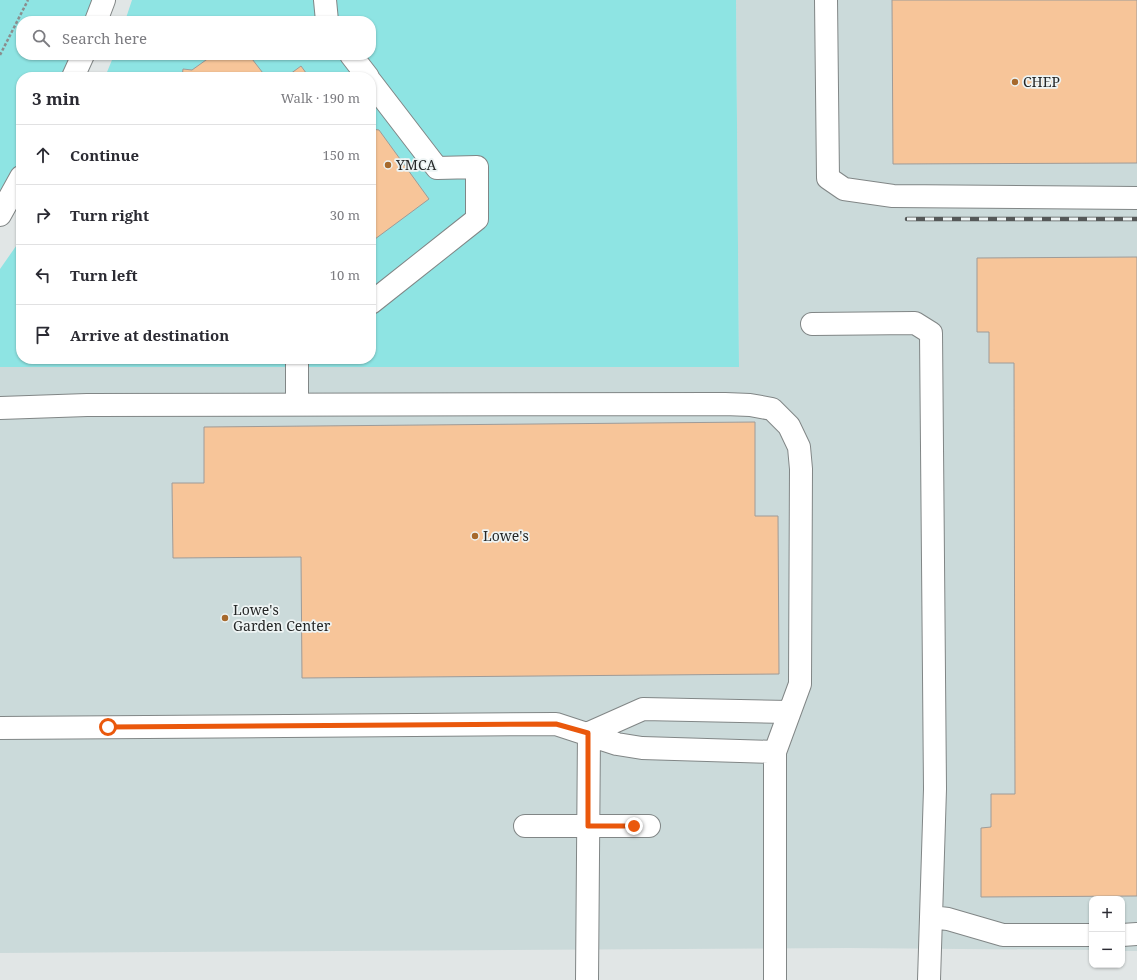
<!DOCTYPE html>
<html lang="en">
<head>
<meta charset="utf-8">
<style>
	:root { --surface:#fff; --page:#f2f2f3; --text:#2b2b33; --muted:#7c7c81; --line:#e1e1e2 }
	body { margin:0; font-family:"Noto Serif",serif; background:var(--page); color:var(--text) }
	.controls { position:absolute; right:12px; bottom:12px; display:grid; overflow:hidden; border-radius:8px; box-shadow:0 1px 3px #0004 }
	.controls button { width:36px; height:36px; display:grid; place-items:center; padding:0; border:0; border-bottom:1px solid var(--line); background:var(--surface); color:var(--text); font:20px sans-serif }
	.stop { position:absolute; width:12px; height:12px; margin:-9px; border:3px solid #ea580c; border-radius:50%; background:#fff }
	.stop.end { background:#ea580c; border-color:#fff; box-shadow:0 1px 4px #0008 }
	.list { margin:0; padding:0; list-style:none }
	h2 { display:flex; justify-content:space-between; align-items:center; height:52px; margin:0; padding:0 16px; font-size:17px }
	h2 small { font-size:13px; font-weight:400; color:var(--muted) }
	.list li { display:grid; grid-template-columns:26px 1fr auto; gap:12px; align-items:center; box-sizing:border-box; height:60px; padding:0 16px; border-top:1px solid var(--line) }
	.list b { display:block; font-size:15px; white-space:nowrap }
	.list em { font-size:13px; font-style:normal; color:var(--muted) }
	.icon { flex:none; width:22px; height:22px; fill:none; stroke:currentColor; stroke-width:2; stroke-linecap:round; stroke-linejoin:round }
	.map { position:relative; flex:none; width:1137px; height:980px; overflow:hidden }
	.search { position:absolute; background:var(--surface); box-shadow:0 1px 3px #0004; left:16px; top:16px; width:360px; height:44px; display:flex; align-items:center; gap:10px; box-sizing:border-box; padding:0 14px; border-radius:16px; color:var(--muted); font-size:15px }
	.panel { position:absolute; background:var(--surface); box-shadow:0 1px 3px #0004; left:16px; top:72px; width:360px; height:292px; border-radius:16px }
	.map>svg:first-child { display:block }
</style>
</head>
<body>
<div class="map">
<svg width="1137" height="980" viewBox="0 0 1137 980">
	<rect width="100%" height="100%" fill="#e1e6e6"/>
	<path fill="#cbdada" d="M736,0H1137V951H1122V899H1092V950L849,948L0,953V367H739Z"/>
	<path fill="#8ee4e3" d="M0,0H104L96,21H21V55H83L73,77H21V177L0,214Z
		M132,0H736L739,367H0V269L21,239V359H371V77H105L114,55H371V21H125Z"/>
	<path fill="#f7c599" stroke="#9e9b98" d="M892,0H1137V163L893,164Z
		M213,55H249L266,77H182L183,69L192,70Z
		M301,66L309,77H286Z
		M371,129L379,130L429,199L371,242Z
		M1137,257V896L981,897V828L991,827V794H1015L1014,363H989V332H977V258Z
		M755,422V516H778L779,674L302,678L301,557L173,558L172,483H204V427Z"/>
	<g fill="none" stroke-linecap="round" stroke-linejoin="round">
		<g stroke="#818686" stroke-width="24">
			<path id="minor" d="M325,0L327,21
				M826,0L828,178L844,189L893,196L1137,198
				M351,55L368,77
				M371,82L437,168L477,167V219L371,303
				M812,324L915,323L931,333L935,789L931,917
				M297,404V359
				M0,408L87,405L725,404L750,405L772,409L789,426L799,447L801,469L800,684L775,752V980
				M0,728L556,724L617,744L642,748L775,752
				M525,826H649
				M1122,935L1137,934
				M587,980L589,733L643,709L789,712
				M929,980L931,917L948,919L1003,935H1092"/>
		</g>
		<g stroke="#818686" stroke-width="24">
			<path id="major" d="M96,21L104,0
				M73,77L83,55
				M0,215L21,177"/>
		</g>
		<path stroke="#8a8e8e" stroke-width="2.5" stroke-dasharray="3 2" stroke-linecap="butt" d="M0,55L28,0"/>
		<use href="#minor" stroke="#fff" stroke-width="22"/>
		<use href="#major" stroke="#fff" stroke-width="22"/>
		<g stroke="#555858" stroke-width="4.5">
			<path id="rail" d="M907,219H1137"/>
		</g>
		<use href="#rail" stroke="#eef4f4" stroke-width="3" stroke-dasharray="9" stroke-linecap="butt"/>
	</g>
	<g fill="none" stroke-linecap="round" stroke-linejoin="round">
		<path stroke="#ea580c" stroke-width="5" d="M108,727L556,724L588,733V826H634"/>
	</g>
	<g fill="#a6692c" stroke="#eef4f4" stroke-width="1.5">
		<circle cx="1015" cy="82" r="4"/>
		<circle cx="388" cy="165" r="4"/>
		<circle cx="475" cy="536" r="4"/>
		<circle cx="225" cy="618" r="4"/>
	</g>
	<g text-anchor="middle" stroke-width="3.5" stroke-linejoin="round" paint-order="stroke">
		<g font-size="14" fill="#252727" stroke="#eef4f4" text-anchor="start">
			<text x="1023" y="87">CHEP</text>
			<text x="396" y="170">YMCA</text>
			<text x="483" y="541">Lowe's</text>
			<text x="233" y="615">Lowe's<tspan x="233" dy="16">Garden Center</tspan></text>
		</g>
	</g>
</svg>
<div class="controls">
<button>+</button>
<button>−</button>
</div>
<div class="stop" style="left:108px;top:727px"></div>
<div class="stop end" style="left:634px;top:826px"></div>
<div class="search"><svg class="icon" aria-label="search" viewBox="0 0 24 24"><circle cx="10" cy="10" r="6"/><path d="M15 15l6 6"/></svg>Search here</div>
<section class="panel">
<h2>3 min<small>Walk · 190 m</small></h2>
<ul class="list">
<li><svg class="icon" aria-label="ahead" viewBox="0 0 24 24"><path d="M12 20V5M6 11l6-6 6 6"/></svg><div><b>Continue</b></div><em>150 m</em></li>
<li><svg class="icon" aria-label="right" viewBox="0 0 24 24"><path d="M7 20v-9h11M14 6l5 5-5 5"/></svg><div><b>Turn right</b></div><em>30 m</em></li>
<li><svg class="icon" aria-label="left" viewBox="0 0 24 24"><path d="M17 20v-9H6M10 6l-5 5 5 5"/></svg><div><b>Turn left</b></div><em>10 m</em></li>
<li><svg class="icon" aria-label="arrive" viewBox="0 0 24 24"><path d="M6 21V4h12l-3 4 3 4H6"/></svg><div><b>Arrive at destination</b></div></li>
</ul>
</section>
</div>
</body>
</html>
